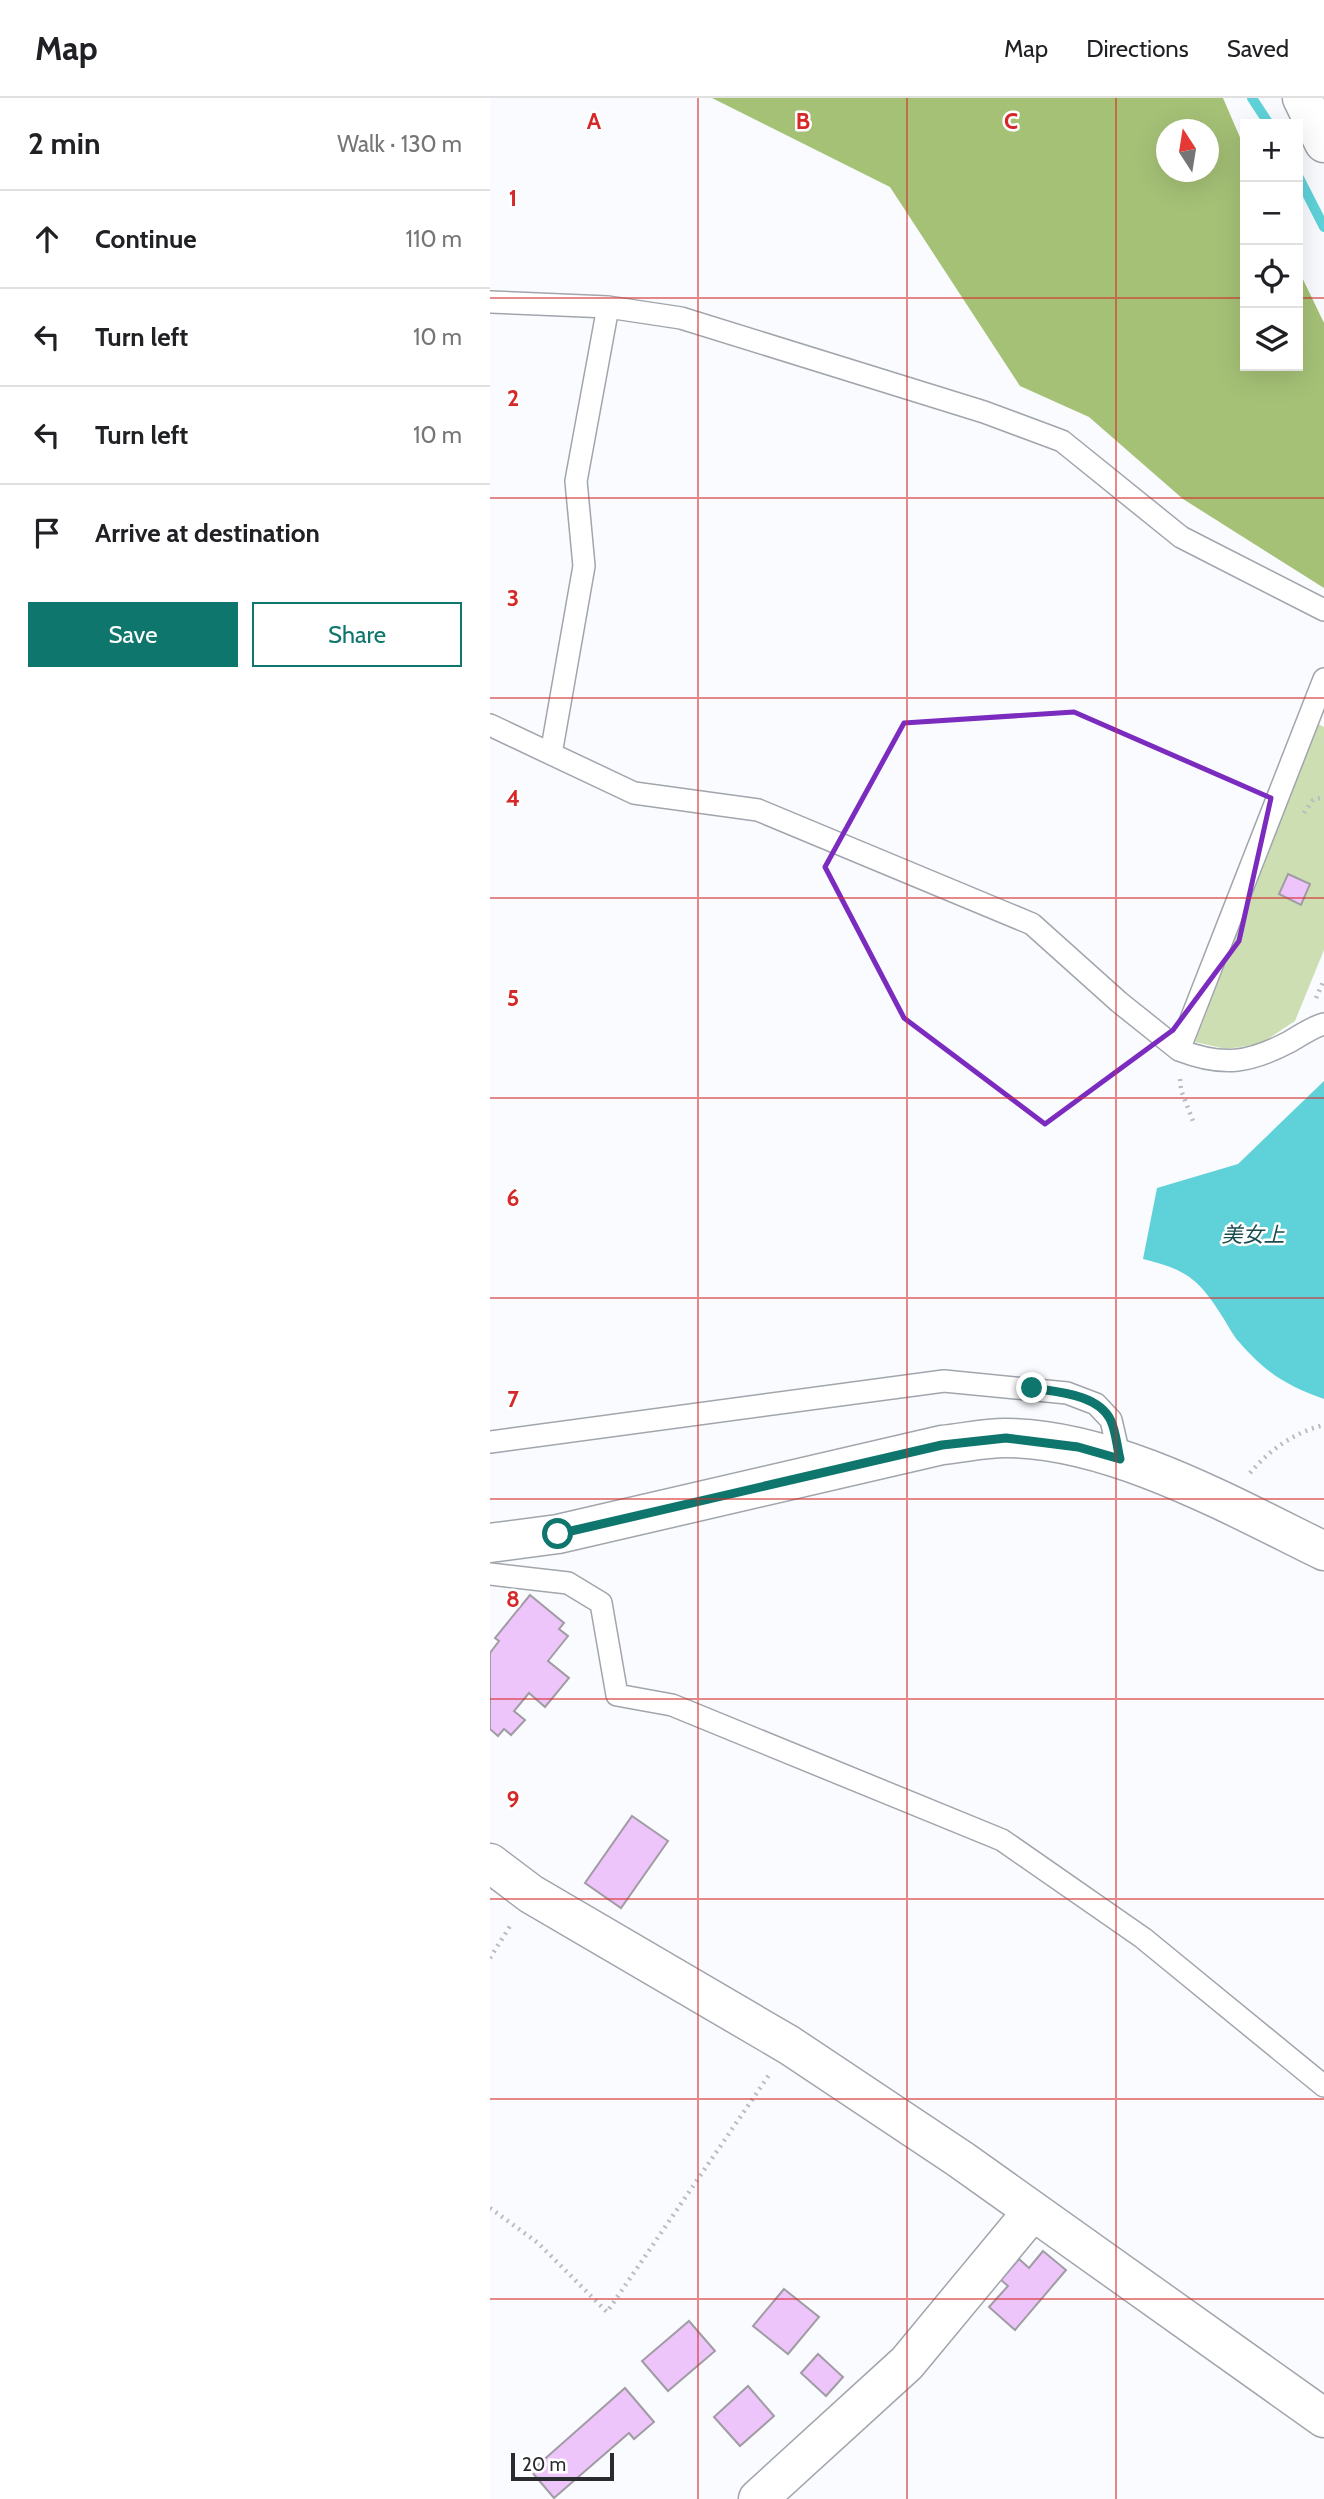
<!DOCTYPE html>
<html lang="en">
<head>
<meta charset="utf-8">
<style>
	:root { --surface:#fff; --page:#f2f2f2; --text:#202124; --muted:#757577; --line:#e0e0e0; --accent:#0f766e }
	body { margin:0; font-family:Cabin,"Noto Sans JP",sans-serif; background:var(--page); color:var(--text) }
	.controls { position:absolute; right:21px; top:21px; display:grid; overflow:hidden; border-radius:0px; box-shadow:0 7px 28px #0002 }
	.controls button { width:63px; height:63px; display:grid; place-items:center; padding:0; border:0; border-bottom:2px solid var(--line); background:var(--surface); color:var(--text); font:35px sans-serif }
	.compass { position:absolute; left:666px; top:21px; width:63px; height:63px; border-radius:50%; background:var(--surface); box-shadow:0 7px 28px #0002; rotate:348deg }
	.scale { position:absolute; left:21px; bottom:18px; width:103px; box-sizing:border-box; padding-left:7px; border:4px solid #292b2e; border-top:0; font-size:19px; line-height:24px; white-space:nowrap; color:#292b2e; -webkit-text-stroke:5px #fff; paint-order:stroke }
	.stop { position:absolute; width:21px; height:21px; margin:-16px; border:5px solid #0f766e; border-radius:50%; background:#fff }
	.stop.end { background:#0f766e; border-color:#fff; box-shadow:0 2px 7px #0008 }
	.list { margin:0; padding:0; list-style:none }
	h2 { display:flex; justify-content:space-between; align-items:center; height:91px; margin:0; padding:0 28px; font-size:30px }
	h2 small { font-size:23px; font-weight:400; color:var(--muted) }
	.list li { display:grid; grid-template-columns:46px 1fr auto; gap:21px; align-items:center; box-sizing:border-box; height:98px; padding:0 28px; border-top:2px solid var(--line) }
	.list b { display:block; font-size:26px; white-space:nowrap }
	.list em { font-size:23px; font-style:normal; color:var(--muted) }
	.actions { display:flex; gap:14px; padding:21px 28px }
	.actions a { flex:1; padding:16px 0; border:2px solid var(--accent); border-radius:0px; text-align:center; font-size:24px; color:var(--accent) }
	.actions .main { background:var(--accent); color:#fff }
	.icon { flex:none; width:38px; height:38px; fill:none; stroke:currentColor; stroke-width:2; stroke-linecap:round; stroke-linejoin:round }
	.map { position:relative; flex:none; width:834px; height:2401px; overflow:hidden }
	header { display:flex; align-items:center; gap:42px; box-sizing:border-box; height:98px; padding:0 35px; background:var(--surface); border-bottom:2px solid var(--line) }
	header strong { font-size:33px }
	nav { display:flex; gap:38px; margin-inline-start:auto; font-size:24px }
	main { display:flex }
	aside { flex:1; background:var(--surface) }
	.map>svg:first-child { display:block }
</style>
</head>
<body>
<header>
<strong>Map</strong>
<nav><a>Map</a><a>Directions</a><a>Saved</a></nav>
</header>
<main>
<aside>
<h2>2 min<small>Walk · 130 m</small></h2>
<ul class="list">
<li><svg class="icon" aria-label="ahead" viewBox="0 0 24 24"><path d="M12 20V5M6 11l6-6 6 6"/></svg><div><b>Continue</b></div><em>110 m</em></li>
<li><svg class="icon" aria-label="left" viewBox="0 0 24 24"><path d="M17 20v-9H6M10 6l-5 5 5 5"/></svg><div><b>Turn left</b></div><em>10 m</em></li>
<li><svg class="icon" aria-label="left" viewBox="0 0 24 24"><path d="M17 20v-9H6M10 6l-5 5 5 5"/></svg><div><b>Turn left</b></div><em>10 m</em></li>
<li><svg class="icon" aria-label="arrive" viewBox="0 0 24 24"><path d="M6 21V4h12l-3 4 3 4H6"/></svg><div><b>Arrive at destination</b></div></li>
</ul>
<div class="actions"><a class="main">Save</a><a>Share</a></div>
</aside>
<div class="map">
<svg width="834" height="2401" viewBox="0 0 834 2401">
	<rect width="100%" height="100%" fill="#f9fbfe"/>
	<path fill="#cddfb2" d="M828,626L834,629V852L805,923L770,946L736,951L705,944Z"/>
	<path fill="#a5c176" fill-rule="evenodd" d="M222,0H733L755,51V268H808V171L834,225V490L693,401L599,319L530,288L400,89ZM676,32H718V74H676Z"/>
	<path fill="#5fd2d9" d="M834,983V1301C797,1288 776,1275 750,1245C743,1238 738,1227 732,1218C709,1181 695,1171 653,1161L667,1090L748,1066Z"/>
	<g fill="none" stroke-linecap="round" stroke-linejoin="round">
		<path stroke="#5fd2d9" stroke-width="10" d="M762,0L779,26
			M808,78L834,129"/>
	</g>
	<path fill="#edc5fa" stroke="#a19ca3" stroke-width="2" d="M798,776L820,786L811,807L789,796Z
		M40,1497L74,1525L69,1531L78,1538L58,1563L79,1580L55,1609L39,1595L24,1613L35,1622L21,1637L14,1631L8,1638L0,1631V1555L9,1543L5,1540Z
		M142,1718L178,1743L131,1810L95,1785Z
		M553,2153L576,2172L525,2232L499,2209L518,2188L511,2182L529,2161L539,2170Z
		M294,2191L329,2219L298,2256L263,2228Z
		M199,2223L225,2253L178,2293L152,2263Z
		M328,2256L353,2279L336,2298L311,2275Z
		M258,2288L284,2318L250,2348L224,2319Z
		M135,2290L164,2324L144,2341L139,2335L64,2400L41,2373Z"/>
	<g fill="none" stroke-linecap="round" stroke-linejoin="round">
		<g stroke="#a1a5ac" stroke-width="24">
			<path id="lane" d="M0,204L118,209L191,220L494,314L572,343L691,439L834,512
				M0,627L144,695L268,712L542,826L629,904L689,952L834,581
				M61,656L94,468L86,383L118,209
				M689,952C733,969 759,965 799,944C810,938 822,929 834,926
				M0,1344L454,1283L577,1295L606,1306L621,1322L630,1361
				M0,1476L78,1485L111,1505L127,1597L182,1607L512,1742L653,1840L834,1988"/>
		</g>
		<g stroke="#a1a5ac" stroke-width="41">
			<path id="street" d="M0,1765L41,1796L299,1947L470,2061L834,2320
				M268,2401L417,2265L542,2114"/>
		</g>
		<g stroke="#a1a5ac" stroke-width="41">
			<path id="secondary" d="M812,0L834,45
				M0,1445L68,1436L452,1347C473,1345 494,1340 515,1340C621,1340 740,1407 834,1453"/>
		</g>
		<path stroke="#babcbf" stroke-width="4.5" stroke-dasharray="2 5" stroke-linecap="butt" d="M814,715L823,702L834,699
			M826,900L834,882
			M690,981L691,992L703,1023
			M760,1375C779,1352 805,1334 834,1327
			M0,1860L22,1825
			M0,2110L48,2145L117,2214L279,1977"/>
		<use href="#lane" stroke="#fff" stroke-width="21"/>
		<use href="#street" stroke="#fff" stroke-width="38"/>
		<use href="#secondary" stroke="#fff" stroke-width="38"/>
	</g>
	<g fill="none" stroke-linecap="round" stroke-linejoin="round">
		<path stroke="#0f766e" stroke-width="9" d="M68,1436L452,1347L516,1340L588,1349L630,1361C627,1349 626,1334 621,1323C609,1296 567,1294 542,1290"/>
	</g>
	<path fill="none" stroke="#7b2cbf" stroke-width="5" stroke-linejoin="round" d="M584,614L781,700L749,843L683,932L555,1026L414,920L335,769L414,625Z"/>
	<path fill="none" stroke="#d62828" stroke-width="2" stroke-opacity="0.55" d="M208,0V2401M417,0V2401M626,0V2401M0,200H755M808,200H834M0,400H834M0,600H834M0,800H834M0,1000H834M0,1200H834M0,1401H834M0,1601H834M0,1801H834M0,2001H834M0,2201H834"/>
	<g text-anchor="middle" stroke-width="5" stroke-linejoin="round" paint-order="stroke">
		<g font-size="21" font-style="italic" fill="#194c4f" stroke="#fff">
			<text x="763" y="1144">美女上</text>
		</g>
	</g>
	<g font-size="23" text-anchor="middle" font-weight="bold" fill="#d62828" stroke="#fff" stroke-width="5" stroke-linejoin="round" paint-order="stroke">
		<text x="104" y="31">A</text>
		<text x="313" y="31">B</text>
		<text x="521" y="31">C</text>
		<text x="23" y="108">1</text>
		<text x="23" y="308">2</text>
		<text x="23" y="508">3</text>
		<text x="23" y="708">4</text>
		<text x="23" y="908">5</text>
		<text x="23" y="1108">6</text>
		<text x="23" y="1309">7</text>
		<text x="23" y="1509">8</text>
		<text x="23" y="1709">9</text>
	</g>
</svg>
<div class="controls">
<button>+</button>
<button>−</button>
<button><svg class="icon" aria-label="locate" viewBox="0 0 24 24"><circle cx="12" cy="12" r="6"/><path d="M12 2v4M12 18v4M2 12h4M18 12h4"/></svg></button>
<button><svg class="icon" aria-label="layers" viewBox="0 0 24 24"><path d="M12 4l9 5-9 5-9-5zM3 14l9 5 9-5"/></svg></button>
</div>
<svg class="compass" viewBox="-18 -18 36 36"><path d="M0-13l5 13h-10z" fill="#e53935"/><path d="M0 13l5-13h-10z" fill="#757577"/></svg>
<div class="scale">20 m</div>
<div class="stop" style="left:68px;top:1436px"></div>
<div class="stop end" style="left:542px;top:1290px"></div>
</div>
</main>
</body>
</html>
